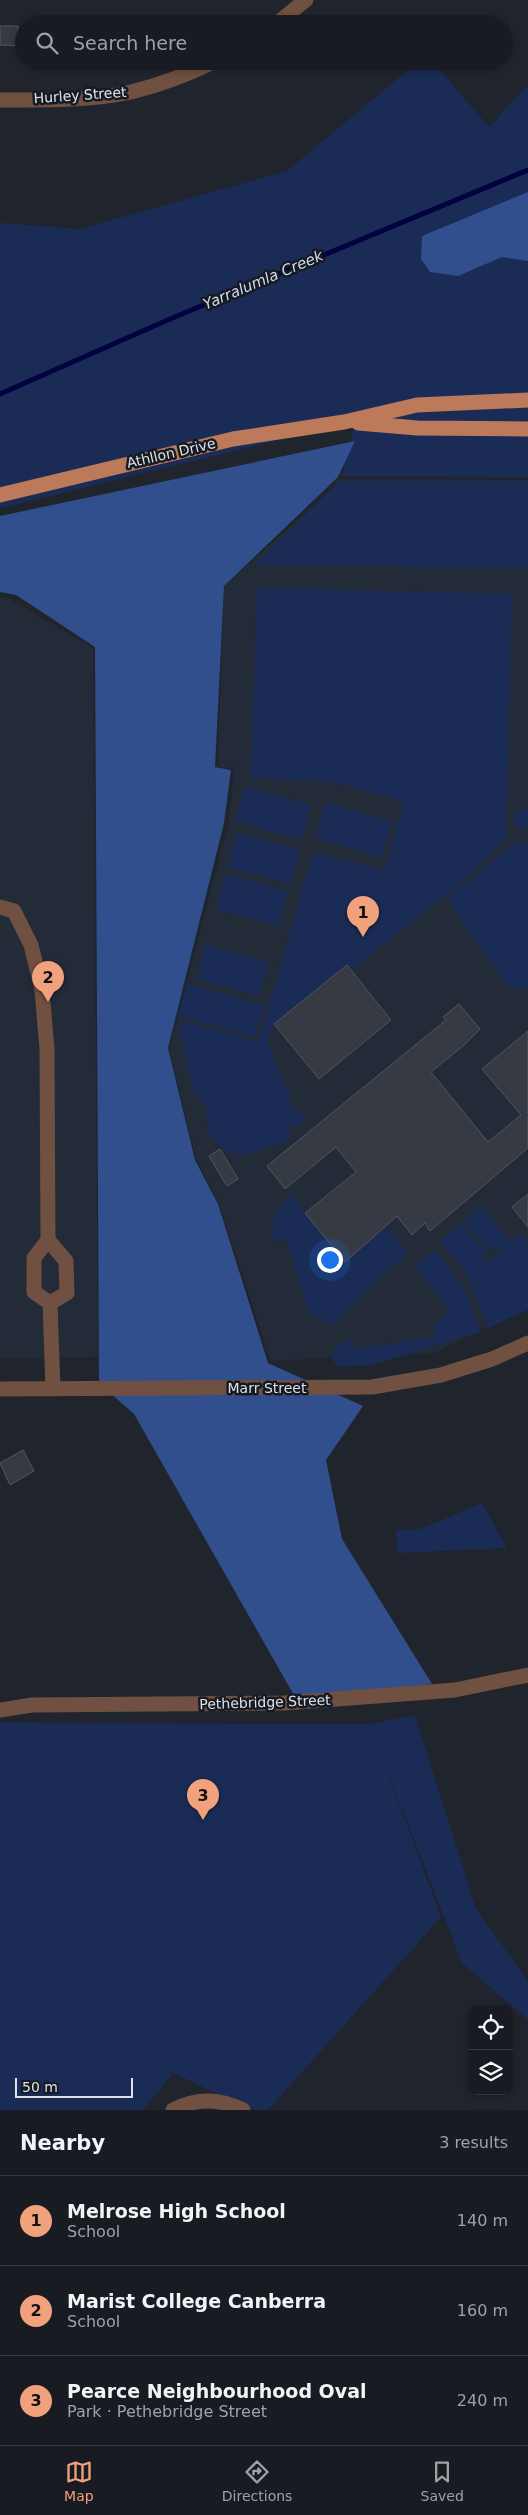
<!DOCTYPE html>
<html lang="en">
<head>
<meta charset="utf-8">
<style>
	:root { --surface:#181b21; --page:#21242a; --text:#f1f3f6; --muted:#9fa1a5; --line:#36393f; --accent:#f1a17c }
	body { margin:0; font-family:"DejaVu Sans",sans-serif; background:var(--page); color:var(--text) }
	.controls { position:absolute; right:15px; bottom:15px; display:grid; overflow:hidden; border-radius:10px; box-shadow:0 2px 8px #0003 }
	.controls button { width:45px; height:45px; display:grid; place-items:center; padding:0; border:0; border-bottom:1px solid var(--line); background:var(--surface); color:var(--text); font:25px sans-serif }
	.scale { position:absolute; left:15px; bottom:12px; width:118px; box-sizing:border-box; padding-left:5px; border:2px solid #dee1e7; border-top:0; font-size:14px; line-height:18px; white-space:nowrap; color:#dee1e7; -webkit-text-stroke:4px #161a23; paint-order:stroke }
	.you { position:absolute; left:329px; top:1259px; width:18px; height:18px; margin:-12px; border:4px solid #fff; border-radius:50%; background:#1a73e8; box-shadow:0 0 0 8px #1a73e833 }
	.badge { display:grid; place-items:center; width:32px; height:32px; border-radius:50%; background:var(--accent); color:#111; font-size:16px; font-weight:700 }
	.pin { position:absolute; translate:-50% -41px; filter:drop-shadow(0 1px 2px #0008) }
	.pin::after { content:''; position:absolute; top:26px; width:18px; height:15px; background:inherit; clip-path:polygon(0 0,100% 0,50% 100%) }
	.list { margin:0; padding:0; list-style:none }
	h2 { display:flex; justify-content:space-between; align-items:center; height:65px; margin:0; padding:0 20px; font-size:21px }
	h2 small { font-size:16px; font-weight:400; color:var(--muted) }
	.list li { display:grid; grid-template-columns:32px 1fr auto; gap:15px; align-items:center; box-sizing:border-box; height:90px; padding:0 20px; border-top:1px solid var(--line) }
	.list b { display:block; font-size:19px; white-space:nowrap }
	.list p { margin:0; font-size:16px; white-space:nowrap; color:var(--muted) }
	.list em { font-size:16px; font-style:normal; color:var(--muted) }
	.icon { flex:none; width:28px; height:28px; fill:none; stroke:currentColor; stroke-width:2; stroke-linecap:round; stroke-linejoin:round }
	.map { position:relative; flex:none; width:528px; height:2110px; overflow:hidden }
	.search { position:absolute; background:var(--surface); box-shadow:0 2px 8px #0003; left:15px; right:15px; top:15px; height:55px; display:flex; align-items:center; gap:12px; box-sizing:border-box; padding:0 18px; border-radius:28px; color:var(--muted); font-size:19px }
	.sheet { height:335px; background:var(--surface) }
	nav { display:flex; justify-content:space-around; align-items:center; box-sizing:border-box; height:70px; border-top:1px solid var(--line); background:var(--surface); font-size:14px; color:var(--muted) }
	nav a { display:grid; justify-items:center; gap:2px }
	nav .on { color:var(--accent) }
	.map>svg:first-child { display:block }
</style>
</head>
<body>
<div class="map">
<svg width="528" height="2110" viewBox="0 0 528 2110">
	<rect width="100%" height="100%" fill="#20242c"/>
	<path fill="#232a38" d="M338,479L528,480V1306L435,1353L271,1361L219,1204L196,1159L169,1049L228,826L234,768L218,767L224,586L322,498Z
		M0,597L8,598L93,648L98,1357L0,1359Z"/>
	<path fill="#1a2c56" d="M419,61H432L489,127L528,85V477L342,476L354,427L276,441L0,508V223L79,229L287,171Z
		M340,481H528V568L255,565Z
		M257,588L512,594L506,838L458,886L352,969L347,965L274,1024L266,1043L271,1047L275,1066L281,1072L282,1081L290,1093L291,1109H298L305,1119L301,1125H289L291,1135L288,1140C282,1142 244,1156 241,1155C232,1154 218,1146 212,1138C205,1128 210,1114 204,1105C204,1103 199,1100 197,1097C192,1088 182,1051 186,1042L181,1044L180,1021L258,1042L313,852L385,871L404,801L333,782L251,778Z
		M245,786L311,805L301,840L235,821Z
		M326,802L392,822L382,857L316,838Z
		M515,810H528V828L515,826Z
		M237,833L300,850L290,884L228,867Z
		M516,842L528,844V988H509L447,899Z
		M226,874L288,891L278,926L216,909Z
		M206,944L269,962L259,996L197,979Z
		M187,984L264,1005L255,1037L178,1016Z
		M292,1194L305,1213L344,1261L386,1226L408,1253L389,1269L332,1326L309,1312L286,1237L274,1241C268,1220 278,1208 292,1194Z
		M481,1206L510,1242L522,1234L528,1242V1310L488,1328L466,1272L440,1241L461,1223L486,1252L481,1257L485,1264L501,1251L496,1245L489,1250L464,1221Z
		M435,1250L464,1288L480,1332L372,1365L338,1367L331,1357L337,1346L350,1338L352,1349L435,1337L434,1324L450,1312L415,1265Z
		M482,1503L507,1548L398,1553L396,1530L420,1529Z
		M415,1715L476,1909L528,1981V2020L462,1963L378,1747L441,1917L268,2110H254L173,2073L143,2110H0V1723L370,1724Z"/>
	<path fill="#314e8d" d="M528,192V261L502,257L458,276L430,272L421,259L422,236Z
		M355,441L338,477L224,586L215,767L231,770L224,823L168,1048L195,1160L218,1204L268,1363L363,1406L326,1460L342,1539L432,1684L295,1697L134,1414L99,1383L95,647L16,595L0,592V516Z"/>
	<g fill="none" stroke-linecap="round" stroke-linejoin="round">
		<path stroke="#00033f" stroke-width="5" d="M0,394L170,319L528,170"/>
	</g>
	<path fill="#353a43" stroke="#515660" d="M0,26H18V46L0,45Z
		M347,965L391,1020L319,1079L274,1024Z
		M459,1004L480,1029L463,1046L431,1072L488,1142L521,1115L482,1069L528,1031V1148L430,1231L425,1223L412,1235L397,1216L345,1262L305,1213L356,1172L336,1147L285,1189L267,1166L446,1020L443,1017Z
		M220,1149L238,1179L227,1186L209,1156Z
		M528,1194V1227L512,1207Z
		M23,1450L34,1471L10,1485L0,1463Z"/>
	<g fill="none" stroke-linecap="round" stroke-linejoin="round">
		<path stroke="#705041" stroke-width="15" d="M276,24L306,0
			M0,100C43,100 89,101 131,92C160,85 189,74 215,61
			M0,907L14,911L31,945L42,990L47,1049L48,1240L34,1258V1292L50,1303L53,1389
			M48,1240L66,1261L67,1293L50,1303
			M0,1389L372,1387L441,1375L492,1359L528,1343
			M0,1710L32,1705L285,1703L455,1690L528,1675
			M173,2110C196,2098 219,2098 243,2110"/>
		<path stroke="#bc7a5b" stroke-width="15" d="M358,423L417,428L528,429
			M0,495L233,439L344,422L417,405L528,400"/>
	</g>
	<g text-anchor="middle" stroke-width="5" stroke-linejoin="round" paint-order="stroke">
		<g font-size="14" fill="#dee1e7" stroke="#161a23">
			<text transform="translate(80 95) rotate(-4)" y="5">Hurley Street</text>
			<text transform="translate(171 453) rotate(-13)" y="5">Athllon Drive</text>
			<text x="267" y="1393">Marr Street</text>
			<text transform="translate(265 1702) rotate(-2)" y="5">Pethebridge Street</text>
		</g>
		<g font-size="15" font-style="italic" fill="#d1daed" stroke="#161a23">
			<text transform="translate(263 280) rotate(-23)" y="5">Yarralumla Creek</text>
		</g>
	</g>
</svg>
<div class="controls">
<button><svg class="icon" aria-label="locate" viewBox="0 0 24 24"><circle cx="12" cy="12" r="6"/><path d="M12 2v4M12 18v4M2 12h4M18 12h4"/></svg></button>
<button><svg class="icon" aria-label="layers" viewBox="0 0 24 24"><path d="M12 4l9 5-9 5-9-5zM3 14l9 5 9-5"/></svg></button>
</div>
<div class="scale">50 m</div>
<div class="you"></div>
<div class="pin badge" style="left:363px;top:937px">1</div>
<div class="pin badge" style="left:48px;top:1002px">2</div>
<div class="pin badge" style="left:203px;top:1820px">3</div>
<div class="search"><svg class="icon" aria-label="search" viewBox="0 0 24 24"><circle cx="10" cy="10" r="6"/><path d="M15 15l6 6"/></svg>Search here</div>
</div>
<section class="sheet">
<h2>Nearby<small>3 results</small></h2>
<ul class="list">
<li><span class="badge">1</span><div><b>Melrose High School</b><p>School</p></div><em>140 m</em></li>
<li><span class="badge">2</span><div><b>Marist College Canberra</b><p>School</p></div><em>160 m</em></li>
<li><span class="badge">3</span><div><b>Pearce Neighbourhood Oval</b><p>Park · Pethebridge Street</p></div><em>240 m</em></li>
</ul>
</section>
<nav>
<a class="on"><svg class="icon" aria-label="map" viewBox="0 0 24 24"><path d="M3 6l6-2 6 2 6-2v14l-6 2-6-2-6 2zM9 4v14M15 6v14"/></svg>Map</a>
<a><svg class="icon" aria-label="directions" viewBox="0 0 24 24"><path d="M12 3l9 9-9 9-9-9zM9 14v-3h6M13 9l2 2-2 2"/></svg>Directions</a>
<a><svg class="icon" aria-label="saved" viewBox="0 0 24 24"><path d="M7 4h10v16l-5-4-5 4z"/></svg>Saved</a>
</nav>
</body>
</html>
